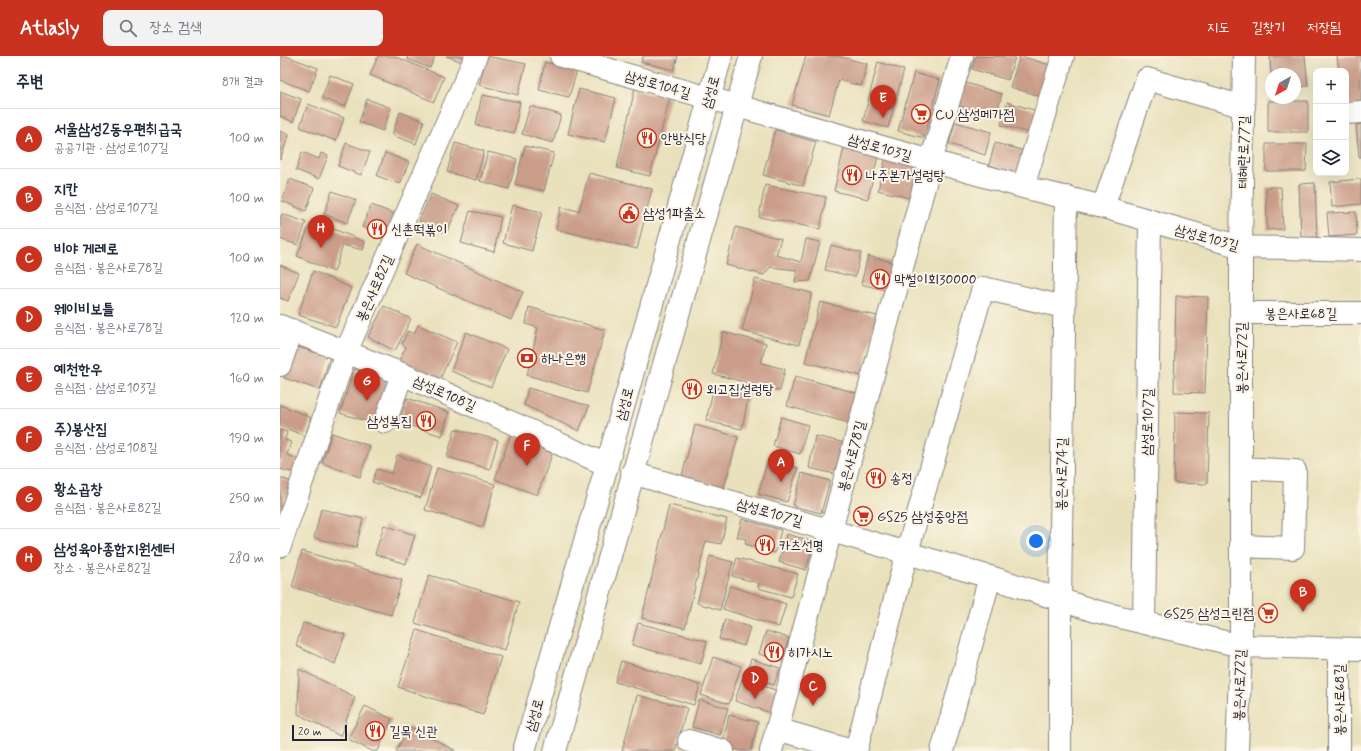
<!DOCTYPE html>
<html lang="ko">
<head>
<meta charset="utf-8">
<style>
	:root { --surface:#fff; --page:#f2f2f3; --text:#1f2937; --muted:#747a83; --line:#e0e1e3; --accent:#c8321e }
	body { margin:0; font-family:Mynerve,"Poor Story",sans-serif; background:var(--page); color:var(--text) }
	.controls { position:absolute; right:12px; top:12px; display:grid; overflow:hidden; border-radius:8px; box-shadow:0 4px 16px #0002 }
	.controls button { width:36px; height:36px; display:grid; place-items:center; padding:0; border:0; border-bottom:1px solid var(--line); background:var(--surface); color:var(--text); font:20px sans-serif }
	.compass { position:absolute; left:985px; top:12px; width:36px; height:36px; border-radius:50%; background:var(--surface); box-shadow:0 4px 16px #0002; rotate:219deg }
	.scale { position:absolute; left:12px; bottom:10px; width:55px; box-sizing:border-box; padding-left:4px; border:2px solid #22223b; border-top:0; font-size:11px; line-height:14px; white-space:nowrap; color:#22223b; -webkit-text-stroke:3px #fcf5e5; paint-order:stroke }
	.you { position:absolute; left:756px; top:485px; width:14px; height:14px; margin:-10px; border:3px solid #fff; border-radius:50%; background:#1a73e8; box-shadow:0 0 0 6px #1a73e833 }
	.badge { display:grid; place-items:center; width:26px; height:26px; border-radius:50%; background:var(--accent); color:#fff; font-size:13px; font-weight:700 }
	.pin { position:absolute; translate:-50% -33px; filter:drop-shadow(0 1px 2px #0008) }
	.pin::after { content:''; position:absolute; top:21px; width:14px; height:12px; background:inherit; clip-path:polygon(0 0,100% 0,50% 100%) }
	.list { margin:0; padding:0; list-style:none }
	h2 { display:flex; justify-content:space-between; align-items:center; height:52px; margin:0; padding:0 16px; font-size:17px }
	h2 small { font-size:13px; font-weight:400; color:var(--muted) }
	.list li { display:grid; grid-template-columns:26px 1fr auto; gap:12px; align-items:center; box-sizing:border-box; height:60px; padding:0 16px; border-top:1px solid var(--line) }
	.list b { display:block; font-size:15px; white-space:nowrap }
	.list p { margin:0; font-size:13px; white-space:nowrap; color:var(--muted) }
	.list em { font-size:13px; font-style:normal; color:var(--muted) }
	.icon { flex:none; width:22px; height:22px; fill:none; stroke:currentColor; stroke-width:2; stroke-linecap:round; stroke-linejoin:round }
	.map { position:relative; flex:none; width:1081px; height:695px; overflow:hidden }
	header { display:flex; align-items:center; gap:24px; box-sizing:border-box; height:56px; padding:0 20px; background:var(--accent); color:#fff }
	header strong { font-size:19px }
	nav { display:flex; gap:22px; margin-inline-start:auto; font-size:14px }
	.search { width:280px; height:36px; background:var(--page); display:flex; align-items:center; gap:10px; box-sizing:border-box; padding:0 14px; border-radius:8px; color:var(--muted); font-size:15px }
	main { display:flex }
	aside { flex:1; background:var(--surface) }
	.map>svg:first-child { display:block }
</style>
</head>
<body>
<header>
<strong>Atlasly</strong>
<div class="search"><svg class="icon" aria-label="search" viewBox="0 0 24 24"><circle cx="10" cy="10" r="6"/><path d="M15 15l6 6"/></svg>장소 검색</div>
<nav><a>지도</a><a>길찾기</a><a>저장됨</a></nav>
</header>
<main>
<aside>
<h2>주변<small>8개 결과</small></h2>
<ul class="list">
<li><span class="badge">A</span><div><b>서울삼성2동우편취급국</b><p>공공기관 · 삼성로107길</p></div><em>100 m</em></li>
<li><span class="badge">B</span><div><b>지칸</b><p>음식점 · 삼성로107길</p></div><em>100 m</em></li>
<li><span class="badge">C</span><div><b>비야 게레로</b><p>음식점 · 봉은사로78길</p></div><em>100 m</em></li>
<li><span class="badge">D</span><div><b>웨이비보틀</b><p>음식점 · 봉은사로78길</p></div><em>120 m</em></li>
<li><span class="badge">E</span><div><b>예천한우</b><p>음식점 · 삼성로103길</p></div><em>160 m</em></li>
<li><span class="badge">F</span><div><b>주)봉산집</b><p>음식점 · 삼성로108길</p></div><em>190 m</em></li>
<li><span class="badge">G</span><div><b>황소곱창</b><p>음식점 · 봉은사로82길</p></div><em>250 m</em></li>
<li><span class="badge">H</span><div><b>삼성육아종합지원센터</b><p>장소 · 봉은사로82길</p></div><em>280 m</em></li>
</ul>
</aside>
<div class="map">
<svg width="1081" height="695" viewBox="0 0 1081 695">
	<rect width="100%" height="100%" fill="#fcf5e5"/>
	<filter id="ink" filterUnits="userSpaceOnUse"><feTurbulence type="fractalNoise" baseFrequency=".025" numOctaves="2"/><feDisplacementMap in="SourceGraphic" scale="8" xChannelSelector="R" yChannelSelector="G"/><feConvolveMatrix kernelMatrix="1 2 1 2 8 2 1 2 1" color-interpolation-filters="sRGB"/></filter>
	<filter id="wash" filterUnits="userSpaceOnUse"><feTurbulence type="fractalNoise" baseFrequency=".012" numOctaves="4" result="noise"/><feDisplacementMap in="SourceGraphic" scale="16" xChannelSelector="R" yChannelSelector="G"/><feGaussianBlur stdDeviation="0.9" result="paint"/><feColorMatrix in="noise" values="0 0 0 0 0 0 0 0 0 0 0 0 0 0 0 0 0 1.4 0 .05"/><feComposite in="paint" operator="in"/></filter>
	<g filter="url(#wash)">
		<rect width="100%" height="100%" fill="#e9e1bc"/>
		<g id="blocks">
			<path fill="#ca9d89" d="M1,0H6L38,12L29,35L0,24Z
				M98,0H114L164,21L154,46L90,19Z
				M128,0H155L150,12L127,3Z
				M166,0H188L185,7Z
				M207,0L246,8L238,39L199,29Z
				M363,0H398L394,14L361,6Z
				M526,0H558L587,8L581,30L559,24L549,59L512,49Z
				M696,0L735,1L728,24L692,13Z
				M740,0L777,11L767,42L730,31Z
				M1001,0H1025L1028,30L1015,31V18H991L990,1Z
				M1057,0H1081V50L1066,51V15H1059Z
				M265,6L297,14L289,41L259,34Z
				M598,6L624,14L608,72L583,65Z
				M634,17L660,24L644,82L618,75Z
				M50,19L74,28L65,51L42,42Z
				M686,27L722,38L716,60L679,50Z
				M355,32L390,41L370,120L337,112Z
				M299,33L336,42L325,86L288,78Z
				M0,35L21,43L13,66L0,60Z
				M202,39L240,46L234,77L196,69Z
				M87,43L111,52L103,75L79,66Z
				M988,45H1028V76H988Z
				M727,46L764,57L757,79L721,69Z
				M28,48L64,62L56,85L20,71Z
				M250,50L281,59L273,87L242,78Z
				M120,56L144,65L136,88L112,79Z
				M675,66L711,76L705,99L669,88Z
				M1081,68V101H1079L1076,69Z
				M495,74L536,86L523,130L483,119Z
				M0,75L9,79L0,104Z
				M66,87L90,96L81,119L58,110Z
				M175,87L204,95L196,124L167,116Z
				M715,87L752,97L745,120L709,109Z
				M986,88H1027L1026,115H986Z
				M245,90L274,97L264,135L235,128Z
				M564,92L598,100L588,143L554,135Z
				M22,96L39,103L41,97L48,100L39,123L16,114Z
				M208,96L237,103L229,133L200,125Z
				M105,97L129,106L120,128L97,120Z
				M606,101L642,110L633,143L598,134Z
				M309,117L372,133L357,193L276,173L281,151L299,155Z
				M10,123L34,132L26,155L2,145Z
				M1081,123V148L1052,151L1050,126Z
				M1035,127L1037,181L1021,182L1019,128Z
				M485,129L546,141L540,173L479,161Z
				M986,131H1001L1003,173L987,174Z
				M52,135L76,144L67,167L44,158Z
				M151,138L179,150L166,177L139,165Z
				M91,149L115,158L106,181L82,171Z
				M232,149L262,156L252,195L223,187Z
				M190,155L221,161L214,196L181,187Z
				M1076,156L1077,179L1049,181L1047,157Z
				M2,158L26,166L18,189L0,183V164Z
				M32,164L85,186L83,194L63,189L54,216L17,200Z
				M456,171L501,183L496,199L521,206L526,183L540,186L530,225L515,226L517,214L490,211L484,219L446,209Z
				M137,188L243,236L231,264L124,217Z
				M551,189L581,197L575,221L545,214Z
				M588,200L616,207L608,235L581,228Z
				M0,209L19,217L8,245L0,242Z
				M33,215L71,232L56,271L18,259Z
				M475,223L532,237L519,289L462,275Z
				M896,240L928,241L925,337L894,336Z
				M540,246L597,260L582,320L525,306Z
				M104,250L131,263L115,295L88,281Z
				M249,251L325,274L307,337L247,319L258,272L246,268Z
				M138,269L177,286L160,323L119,305L126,291L122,287L128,275L134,278Z
				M186,276L227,293L211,331L171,315Z
				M443,276L486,287L481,307L505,313L500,335L433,318Z
				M14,290L50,301L40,334L4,322Z
				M74,313L112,325L99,369L60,357Z
				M515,320L577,337L569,367L507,350Z
				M434,330L469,337L462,373L426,365Z
				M248,332L309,350L299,375L244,349Z
				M127,342L169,356L162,380L119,366Z
				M0,349L30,361V366L25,380L0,370Z
				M895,356L929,357L927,428L894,427Z
				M501,361L528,369L520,398L493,390Z
				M415,369L458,381L444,432L402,420Z
				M175,373L218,384L210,413L167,401Z
				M0,374L7,376L5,384L11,386L7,399L19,403L15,417L0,413Z
				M52,377L90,390L80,421L42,407Z
				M231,378L274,393L257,439L215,423Z
				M535,380L566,387L559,419L529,412Z
				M117,399L151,411L141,442L92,426L97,413L112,418Z
				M488,403L518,412L507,446L478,438Z
				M157,412L215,428L203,471L145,454Z
				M522,417L550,425L541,457L513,450Z
				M0,422L13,426L0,457Z
				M389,449L447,463L441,488L426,485L405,572L362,562Z
				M41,453L83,463L76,492L34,482Z
				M462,463L501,474L495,497L465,488L466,483L457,481Z
				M104,469L135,479L126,508L95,498Z
				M507,478L534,486L526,514L499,506Z
				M22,495L122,524L111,559L12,531Z
				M430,500L453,506L440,554L417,547Z
				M457,502L518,518L511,541L478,532L479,527L452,520Z
				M149,519L239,546L225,594L135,567Z
				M450,530L506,548L499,571L443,553Z
				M445,563L470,571L464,590L439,583Z
				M23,567L65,578L55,608L16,590Z
				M358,567L427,585L421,608L352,589Z
				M137,574L221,601L203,659L118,631Z
				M486,575L509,582L502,605L479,598Z
				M433,601L461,610L449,648L421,639Z
				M471,603L500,612L494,629L466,620Z
				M341,605L420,629L414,649L335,626Z
				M19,613L75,641L60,680L18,658Z
				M462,623L498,635L491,657L455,645Z
				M357,639L407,652L395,695H342Z
				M419,644L448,652L440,679L412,671Z
				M85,650L112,663L98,695H92L68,683Z
				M449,659L478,666L471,695H462L442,690Z
				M129,670L176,695H116Z"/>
		</g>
	</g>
	<g filter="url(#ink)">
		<use href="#blocks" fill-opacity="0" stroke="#86827c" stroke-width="1"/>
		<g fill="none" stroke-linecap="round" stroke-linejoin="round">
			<g stroke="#86827c" stroke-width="24">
				<path id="minor" d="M281,0L743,131L823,151L961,191L1081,194
					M1066,57L1081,56
					M743,131L783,0
					M823,151L867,23L964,51
					M962,257H1081
					M0,270L122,318L327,409
					M0,309L12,274
					M105,366L122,318
					M352,417L710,521L815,555L961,590L1081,593
					M0,490L66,296L196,0
					M961,490L1013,492L1015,415L961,412
					M864,567L870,166
					M1059,593V695
					M497,673L572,695
					M409,685L443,695
					M491,695L651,105L682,0
					M576,695L627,496L703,232L784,251
					M662,695L710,521
					M780,695V544L786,141
					M957,695L961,590V191L964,0"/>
			</g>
			<g stroke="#86827c" stroke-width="24">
				<path id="major" d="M244,695L327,409L441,0
					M275,695L471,0"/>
			</g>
			<use href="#minor" stroke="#fff" stroke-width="22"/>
			<use href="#major" stroke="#fff" stroke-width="22"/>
		</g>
	</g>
	<defs>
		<g id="supermarket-ring" transform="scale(1)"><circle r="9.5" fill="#fcf5e5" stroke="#c8321e" stroke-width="1.5"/><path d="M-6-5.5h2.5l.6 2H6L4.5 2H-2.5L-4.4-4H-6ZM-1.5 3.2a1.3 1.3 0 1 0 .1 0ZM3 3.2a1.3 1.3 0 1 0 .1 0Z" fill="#c8321e"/></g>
		<g id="restaurant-ring" transform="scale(1)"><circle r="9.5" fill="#fcf5e5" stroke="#c8321e" stroke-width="1.5"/><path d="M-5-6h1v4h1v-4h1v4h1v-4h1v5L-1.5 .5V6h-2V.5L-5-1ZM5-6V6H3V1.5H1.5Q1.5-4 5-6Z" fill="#c8321e"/></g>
		<g id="civic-ring" transform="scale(1)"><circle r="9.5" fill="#fcf5e5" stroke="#c8321e" stroke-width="1.5"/><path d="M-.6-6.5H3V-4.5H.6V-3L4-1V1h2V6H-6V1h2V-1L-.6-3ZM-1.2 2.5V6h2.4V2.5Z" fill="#c8321e"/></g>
		<g id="bank-ring" transform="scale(1)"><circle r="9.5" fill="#fcf5e5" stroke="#c8321e" stroke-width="1.5"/><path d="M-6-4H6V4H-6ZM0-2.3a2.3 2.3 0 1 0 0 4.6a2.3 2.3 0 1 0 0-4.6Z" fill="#c8321e"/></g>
	</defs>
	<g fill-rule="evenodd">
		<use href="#supermarket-ring" x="641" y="58"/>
		<use href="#restaurant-ring" x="367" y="82"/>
		<use href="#restaurant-ring" x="572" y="119"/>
		<use href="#civic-ring" x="349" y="157"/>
		<use href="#restaurant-ring" x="97" y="173"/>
		<use href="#restaurant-ring" x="600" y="223"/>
		<use href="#bank-ring" x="247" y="302"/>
		<use href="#restaurant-ring" x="412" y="333"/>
		<use href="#restaurant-ring" x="146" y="365"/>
		<use href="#restaurant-ring" x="596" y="422"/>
		<use href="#supermarket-ring" x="583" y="460"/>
		<use href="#restaurant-ring" x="485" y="489"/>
		<use href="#supermarket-ring" x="988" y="557"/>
		<use href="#restaurant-ring" x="494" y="596"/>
		<use href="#restaurant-ring" x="95" y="675"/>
	</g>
	<g text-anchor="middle" stroke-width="4" stroke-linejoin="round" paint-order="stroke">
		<g font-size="14" fill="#22223b" stroke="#fcf5e5">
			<text transform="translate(378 28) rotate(16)" y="5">삼성로104길</text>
			<text transform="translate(430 36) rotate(-74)" y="5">삼성로</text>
			<text transform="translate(600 91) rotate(16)" y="5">삼성로103길</text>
			<text transform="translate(963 96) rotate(-89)" y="5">테헤란로77길</text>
			<text transform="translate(927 181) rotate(15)" y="5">삼성로103길</text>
			<text transform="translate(94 232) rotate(-66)" y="5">봉은사로82길</text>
			<text x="1021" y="262">봉은사로68길</text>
			<text transform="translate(961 302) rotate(-90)" y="5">봉은사로72길</text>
			<text transform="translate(165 337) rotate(24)" y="5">삼성로108길</text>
			<text transform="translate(344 348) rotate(-75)" y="5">삼성로</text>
			<text transform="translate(867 366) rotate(-89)" y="5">삼성로107길</text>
			<text transform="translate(571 400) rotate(-75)" y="5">봉은사로78길</text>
			<text transform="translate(781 418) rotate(-89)" y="5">봉은사로74길</text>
			<text transform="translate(490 456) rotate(16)" y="5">삼성로107길</text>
			<text transform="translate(959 629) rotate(-88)" y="5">봉은사로72길</text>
			<text transform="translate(1059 644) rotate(-90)" y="5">봉은사로68길</text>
			<text transform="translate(254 659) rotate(-74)" y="5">삼성로</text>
		</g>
		<g font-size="14" fill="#22223b" stroke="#fcf5e5" text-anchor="start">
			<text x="655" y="63">CU 삼성메가점</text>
			<text x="381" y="87">안방식당</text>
			<text x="586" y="124">나주본가설렁탕</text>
			<text x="363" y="162">삼성1파출소</text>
			<text x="111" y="178">신촌떡볶이</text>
			<text x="614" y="228">막썰이회30000</text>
			<text x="261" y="307">하나은행</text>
			<text x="426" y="338">외고집설렁탕</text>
			<text x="132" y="370" text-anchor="end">삼성복집</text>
			<text x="610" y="427">송정</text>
			<text x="597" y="465">GS25 삼성중앙점</text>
			<text x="499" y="494">카츠선명</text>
			<text x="974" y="562" text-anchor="end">GS25 삼성그린점</text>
			<text x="508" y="601">히가시노</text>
			<text x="109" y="680">길목 신관</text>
		</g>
	</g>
</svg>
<div class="controls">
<button>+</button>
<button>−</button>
<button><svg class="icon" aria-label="layers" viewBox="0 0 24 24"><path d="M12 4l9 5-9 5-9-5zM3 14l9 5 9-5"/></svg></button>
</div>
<svg class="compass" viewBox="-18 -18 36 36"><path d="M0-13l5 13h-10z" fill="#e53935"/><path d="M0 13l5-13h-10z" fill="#747a83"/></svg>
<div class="scale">20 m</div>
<div class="you"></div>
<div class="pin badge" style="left:501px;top:426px">A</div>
<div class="pin badge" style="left:1023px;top:556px">B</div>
<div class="pin badge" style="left:533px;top:650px">C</div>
<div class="pin badge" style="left:475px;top:643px">D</div>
<div class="pin badge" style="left:603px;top:62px">E</div>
<div class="pin badge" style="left:247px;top:410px">F</div>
<div class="pin badge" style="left:87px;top:345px">G</div>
<div class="pin badge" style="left:41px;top:192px">H</div>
</div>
</main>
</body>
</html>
